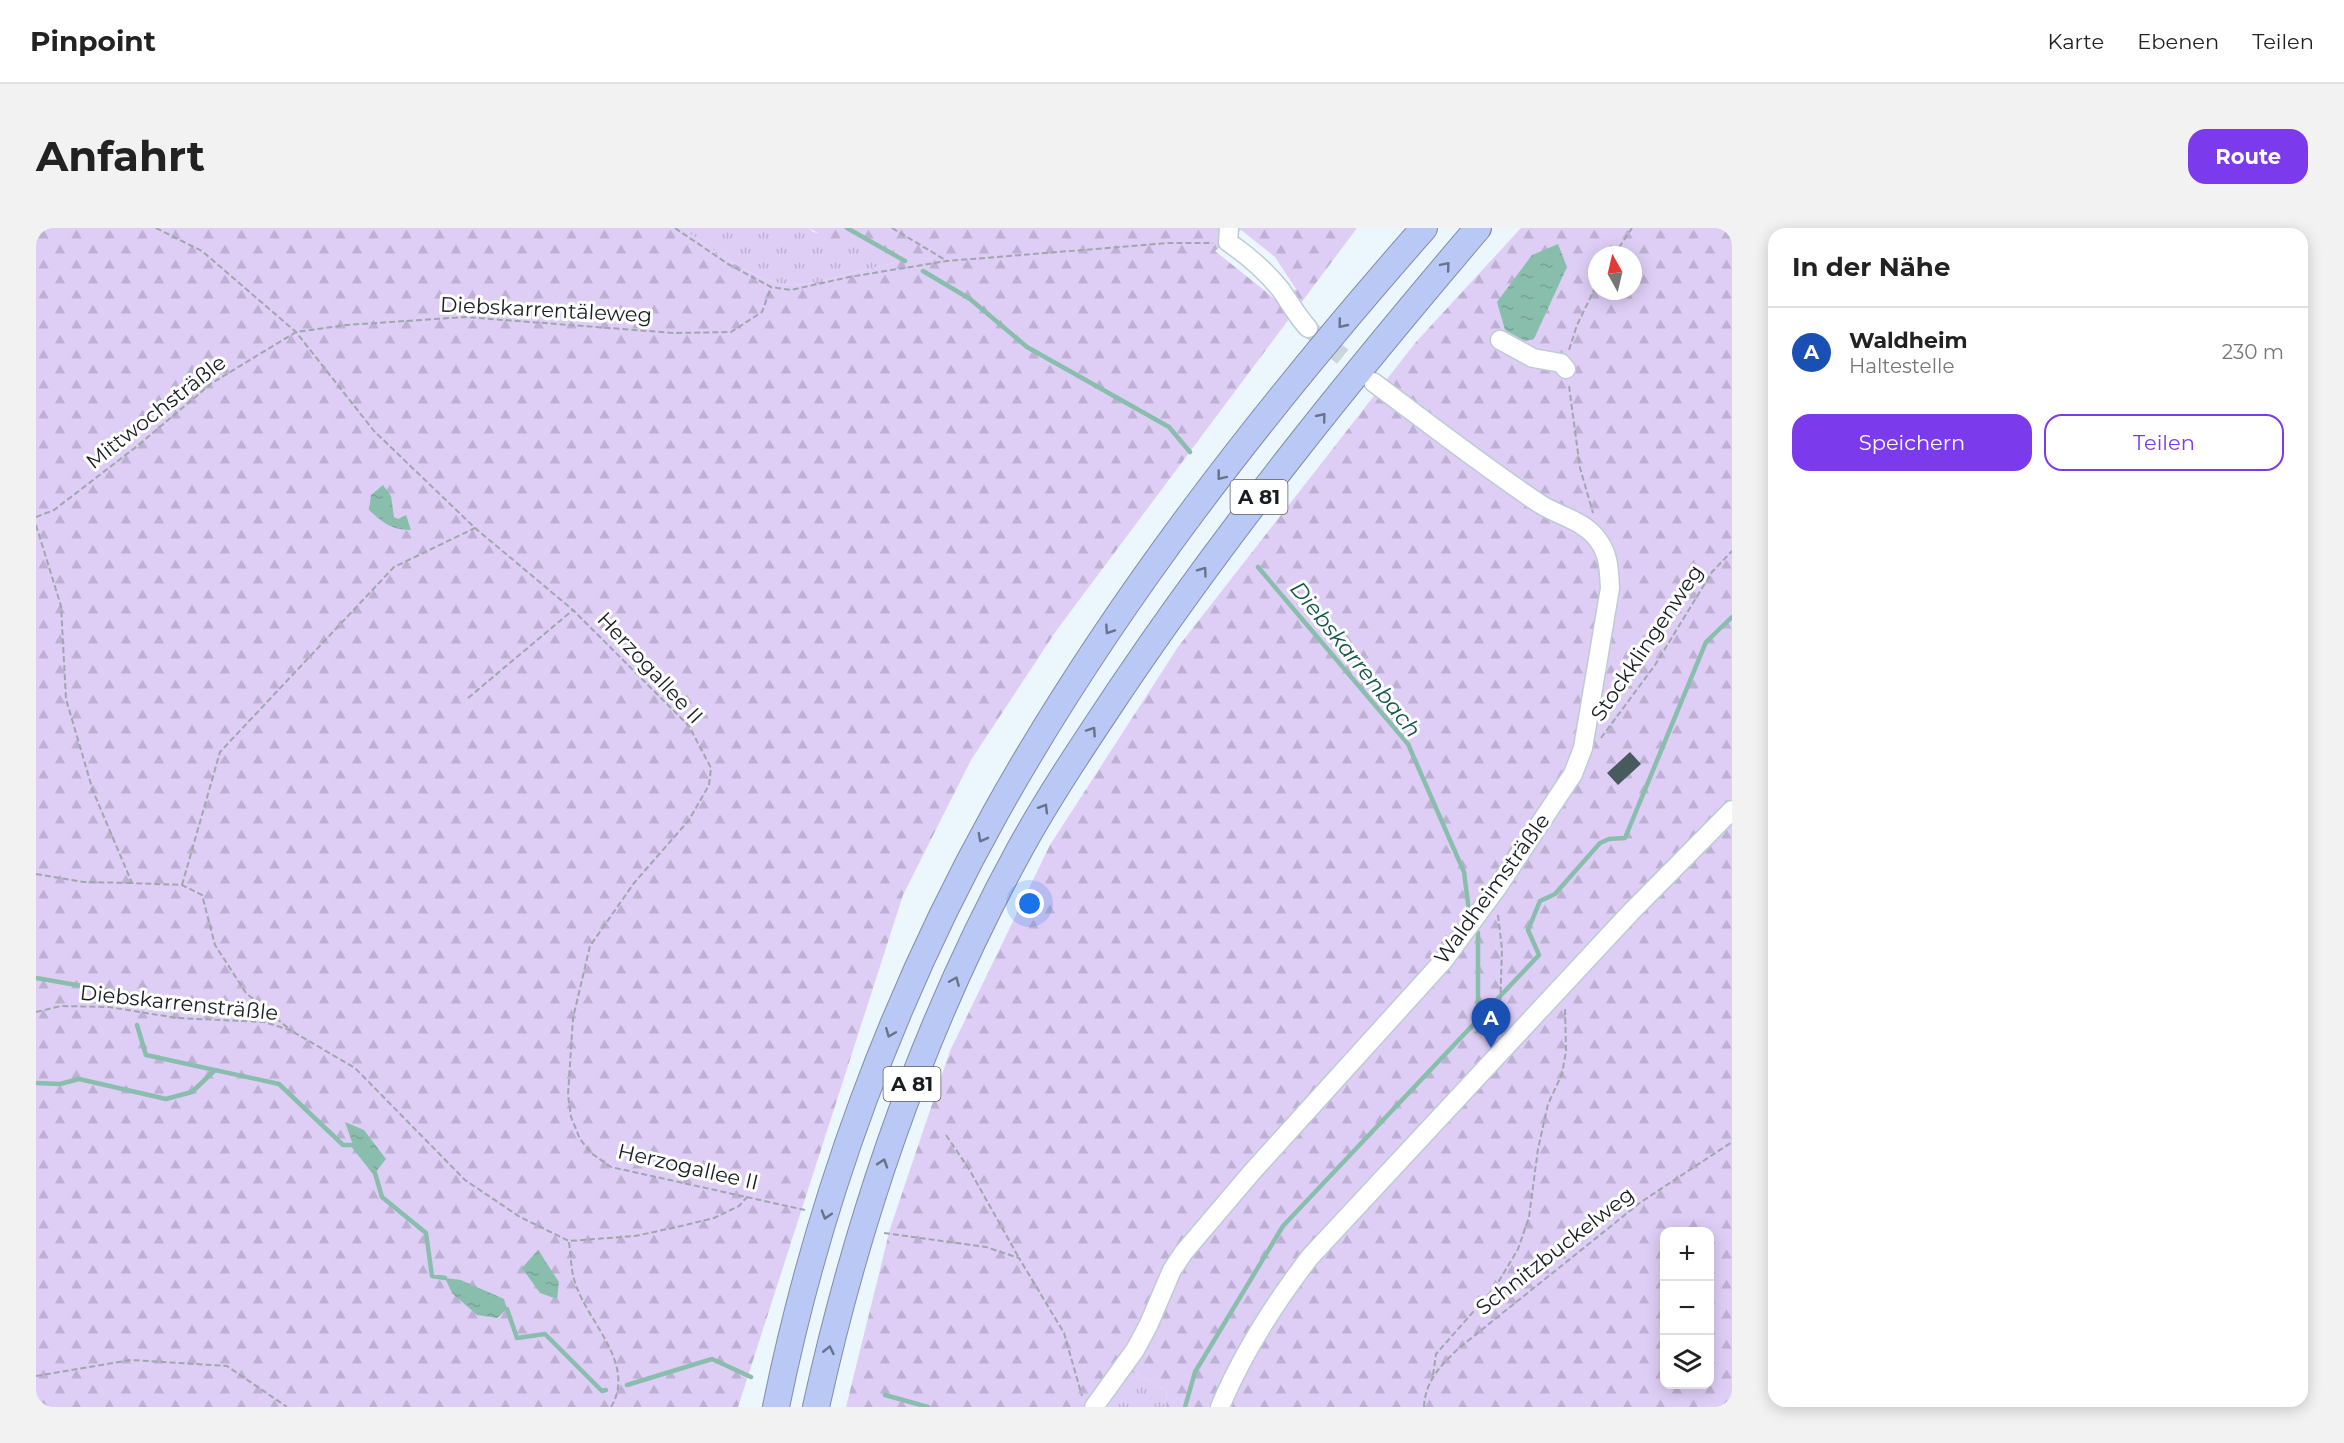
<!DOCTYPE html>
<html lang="de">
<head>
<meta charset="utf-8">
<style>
	:root { --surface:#fff; --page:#f2f2f2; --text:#222; --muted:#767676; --line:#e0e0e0; --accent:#7c3aed }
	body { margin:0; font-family:Montserrat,sans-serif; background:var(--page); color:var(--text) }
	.controls { position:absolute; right:18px; bottom:18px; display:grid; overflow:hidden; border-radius:12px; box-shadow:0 3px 15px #0003 }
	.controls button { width:54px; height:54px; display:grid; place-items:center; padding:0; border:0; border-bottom:2px solid var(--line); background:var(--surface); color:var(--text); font:30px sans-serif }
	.compass { position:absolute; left:1552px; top:18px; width:54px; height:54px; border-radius:50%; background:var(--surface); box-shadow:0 3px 15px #0003; rotate:352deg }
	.you { position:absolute; left:994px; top:676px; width:21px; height:21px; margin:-15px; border:4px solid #fff; border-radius:50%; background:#1a73e8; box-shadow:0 0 0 9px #1a73e833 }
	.badge { display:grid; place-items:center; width:39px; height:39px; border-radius:50%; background:var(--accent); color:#fff; font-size:20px; font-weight:700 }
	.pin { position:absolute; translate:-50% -50px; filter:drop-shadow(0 2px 3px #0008) }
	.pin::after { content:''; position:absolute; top:32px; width:21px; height:18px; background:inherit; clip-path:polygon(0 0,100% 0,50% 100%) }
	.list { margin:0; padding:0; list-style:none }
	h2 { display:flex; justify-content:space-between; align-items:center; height:78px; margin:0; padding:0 24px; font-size:26px }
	h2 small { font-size:20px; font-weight:400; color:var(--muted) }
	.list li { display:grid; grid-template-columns:39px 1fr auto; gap:18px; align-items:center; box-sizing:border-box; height:90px; padding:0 24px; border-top:2px solid var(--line) }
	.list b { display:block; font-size:22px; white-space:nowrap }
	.list p { margin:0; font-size:20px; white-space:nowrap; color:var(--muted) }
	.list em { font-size:20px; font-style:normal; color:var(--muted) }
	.actions { display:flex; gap:12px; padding:18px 24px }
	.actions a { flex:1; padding:14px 0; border:2px solid var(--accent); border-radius:18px; text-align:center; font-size:21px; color:var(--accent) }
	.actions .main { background:var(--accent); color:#fff }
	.icon { flex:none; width:33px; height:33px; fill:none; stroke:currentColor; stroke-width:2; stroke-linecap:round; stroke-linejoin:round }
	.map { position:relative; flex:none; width:1696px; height:1179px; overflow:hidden; border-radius:18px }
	header { display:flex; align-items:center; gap:36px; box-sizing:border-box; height:84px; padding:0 30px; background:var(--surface); border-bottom:2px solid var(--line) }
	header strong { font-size:28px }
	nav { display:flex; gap:33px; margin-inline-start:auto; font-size:21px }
	.intro { display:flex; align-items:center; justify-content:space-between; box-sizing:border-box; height:144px; padding:0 36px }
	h1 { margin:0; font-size:42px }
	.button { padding:15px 27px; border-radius:18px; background:var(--accent); color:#fff; font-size:21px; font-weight:700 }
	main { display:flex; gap:36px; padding:0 36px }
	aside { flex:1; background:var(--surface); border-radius:18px; box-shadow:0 3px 15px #0003 }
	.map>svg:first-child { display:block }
</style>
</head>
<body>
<header>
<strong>Pinpoint</strong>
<nav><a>Karte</a><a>Ebenen</a><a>Teilen</a></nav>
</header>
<div class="intro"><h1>Anfahrt</h1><a class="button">Route</a></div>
<main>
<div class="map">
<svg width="1696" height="1179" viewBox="0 0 1696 1179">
	<defs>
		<pattern id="grass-tufts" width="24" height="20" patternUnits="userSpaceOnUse" patternTransform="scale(1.5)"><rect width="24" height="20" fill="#decef6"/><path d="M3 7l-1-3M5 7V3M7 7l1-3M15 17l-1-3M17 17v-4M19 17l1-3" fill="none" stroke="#beb0d3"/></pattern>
		<pattern id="forest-firs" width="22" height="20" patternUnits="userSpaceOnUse" patternTransform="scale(1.5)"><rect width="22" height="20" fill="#decef6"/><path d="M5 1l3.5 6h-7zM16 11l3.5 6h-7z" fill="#beb0d3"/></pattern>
		<pattern id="water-ripples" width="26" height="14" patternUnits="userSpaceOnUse" patternTransform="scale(1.5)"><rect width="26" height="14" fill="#8abeac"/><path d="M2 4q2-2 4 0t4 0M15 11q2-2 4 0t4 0" fill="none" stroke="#76a394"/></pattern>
	</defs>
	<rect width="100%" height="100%" fill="#ecf6fd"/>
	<path fill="url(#grass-tufts)" d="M646,0H772L777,4L868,22L858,35C828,41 786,56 757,57C721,57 675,20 646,0Z
		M1094,1143L1131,1163L1130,1179H1072Z"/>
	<path fill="url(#forest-firs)" fill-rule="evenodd" d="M0,0H646C675,20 721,57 757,57C786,56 828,41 858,35L867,23L803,15L772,0H1321L1020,403L935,532L867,667L702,1179H0ZM1205,2L1239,29L1260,61L1244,75L1179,23Z
		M1485,0H1696V1179H1130L1131,1163L1094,1143L1072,1179H810L854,1001L914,823L1014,617L1142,419L1380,114ZM1561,27H1597V63H1561ZM1628,1004H1674V1156H1628Z"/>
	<path fill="url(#water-ripples)" d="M1522,16L1531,39L1498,111L1489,113L1469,102L1461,74L1496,27Z
		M347,257L355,268L358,289L362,291L370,287L375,302C356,302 347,295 333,282L335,267Z
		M309,894L328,902L350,931L339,945L317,917Z
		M502,1022L523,1054L521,1071L504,1065L486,1040Z
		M409,1050L425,1052L468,1071L471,1081L461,1090L441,1087L416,1065Z"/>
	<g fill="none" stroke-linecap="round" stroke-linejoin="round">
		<path stroke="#8abeac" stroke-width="4.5" d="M811,0L869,33
			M887,43L934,71L991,119L1133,199L1154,224
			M1222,339L1372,516L1428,644L1433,683
			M1442,705V791
			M0,750L104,768
			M101,797L110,827L243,856L307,917H317L339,945L346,969L390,1005L396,1048L409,1050
			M0,855L24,856L43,851L130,871L156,864L178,843
			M471,1081L481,1110L509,1106L566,1163L570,1162
			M591,1157L676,1131L715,1149
			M849,1167L892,1179
			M1149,1179L1159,1144L1247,998L1503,727L1492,702L1504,673L1519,666L1564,615L1573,611L1589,610L1670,414L1696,389"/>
	</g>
	<path fill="#475a5c" d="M1594,524L1605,536L1582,557L1571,545Z"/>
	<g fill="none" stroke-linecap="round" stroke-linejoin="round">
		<path stroke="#ccd5dc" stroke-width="18" stroke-dasharray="18 9" stroke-linecap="butt" d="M1272,100L1331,149"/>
		<g stroke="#bcccd7" stroke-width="21">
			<path id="minor" d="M1193,0L1192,14C1211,27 1230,43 1245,62C1254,75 1261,88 1272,100
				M1464,112L1497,130L1525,135L1530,141
				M1058,1179L1099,1122L1112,1098L1136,1042L1148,1024L1216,944L1408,732L1461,660L1537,546L1547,520L1574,360C1573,343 1573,326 1562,312C1549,293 1523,288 1504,276C1447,238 1392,195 1337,154
				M1184,1179C1207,1124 1238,1076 1274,1029L1595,684L1696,582"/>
		</g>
		<g stroke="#808caa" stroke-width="28">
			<path id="highway" d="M740,1179C782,972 857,769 960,584C1078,373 1229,181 1388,0
				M780,1179C823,984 889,794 985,619C1015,565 1050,513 1084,462C1193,300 1316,148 1442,0"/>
		</g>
		<path stroke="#9fa7ad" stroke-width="2" stroke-dasharray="6 3" stroke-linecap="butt" d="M120,0L166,23L260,104L338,203L439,300L537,382L653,498L675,540L673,557L653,592L598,655L554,718L537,790L532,867L535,889L544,911L555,925L575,939L769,982
			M639,0L692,36L735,59L755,62L813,49L911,33L1133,15H1177
			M856,0L911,33
			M1578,27L1596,0
			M1533,122L1541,97L1561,56
			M1533,158L1544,240L1557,285
			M0,289L18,282L100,219L176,155L260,104L310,97L429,89L638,105L695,104L726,84L735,59
			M0,297L25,378L30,471L57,563L96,655L146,657L166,667L179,717L210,765L252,800
			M432,470L537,382
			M1565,510L1619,437L1676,344L1696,323
			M0,646L48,654L96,655
			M146,657L184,524L358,339L439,300
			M1462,687L1466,721L1464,782L1468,797
			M0,784L25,778L73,779L141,790L228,794L254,802L319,840L429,952L484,989L533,1013L599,1008L641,999L678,990L703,978L711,969
			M910,907L933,941L983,1030
			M848,1005L950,1019L983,1030L1028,1105L1046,1168
			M533,1014C535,1030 535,1046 541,1060C555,1097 600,1138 575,1179
			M1397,1147L1400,1126L1460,1058L1482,1021L1493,989L1502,921L1512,876L1526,846L1530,823L1529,778
			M0,1148L95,1132L191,1138L251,1179
			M1388,1179C1389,1153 1405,1137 1423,1120L1605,974L1696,914"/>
		<use href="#minor" stroke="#fff" stroke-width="18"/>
		<use href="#highway" stroke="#b9c8f4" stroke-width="26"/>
	</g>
	<defs><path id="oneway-chevron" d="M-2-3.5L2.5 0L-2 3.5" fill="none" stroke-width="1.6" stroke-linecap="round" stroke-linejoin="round" transform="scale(1.5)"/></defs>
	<g stroke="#68728a">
		<use href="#oneway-chevron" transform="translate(1410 38) rotate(-50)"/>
		<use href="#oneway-chevron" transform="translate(1306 96) rotate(129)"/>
		<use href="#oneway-chevron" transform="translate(1286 189) rotate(-51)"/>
		<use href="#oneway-chevron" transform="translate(1185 248) rotate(128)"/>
		<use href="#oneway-chevron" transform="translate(1167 343) rotate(-54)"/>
		<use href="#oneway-chevron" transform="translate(1073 402) rotate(124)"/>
		<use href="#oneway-chevron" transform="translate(1056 503) rotate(-56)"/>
		<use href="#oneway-chevron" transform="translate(1008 580) rotate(-59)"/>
		<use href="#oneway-chevron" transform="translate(946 610) rotate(118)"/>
		<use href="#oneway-chevron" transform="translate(919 753) rotate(-67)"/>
		<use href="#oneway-chevron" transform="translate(854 805) rotate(112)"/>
		<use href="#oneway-chevron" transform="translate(847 935) rotate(-72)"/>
		<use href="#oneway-chevron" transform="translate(790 987) rotate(107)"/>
		<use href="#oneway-chevron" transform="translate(793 1122) rotate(-77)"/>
	</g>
	<g text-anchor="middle" stroke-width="6" stroke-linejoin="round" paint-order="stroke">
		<g fill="#fff" stroke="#5d6164" stroke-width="1.5">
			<rect x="1194.5" y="252" width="57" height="34" rx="4.5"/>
			<rect x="847.5" y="839" width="57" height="34" rx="4.5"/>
		</g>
		<g font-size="20" font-weight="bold" fill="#171d21">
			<text x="1223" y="276">A 81</text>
			<text x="876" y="863">A 81</text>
		</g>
		<g font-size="21" fill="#171d21" stroke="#fff">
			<text transform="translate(510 82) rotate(3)" y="7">Diebskarrentäleweg</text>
			<text transform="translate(120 184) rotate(-38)" y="7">Mittwochsträßle</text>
			<text transform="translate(1611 415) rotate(-56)" y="7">Stockklingenweg</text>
			<text transform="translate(614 440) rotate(47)" y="7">Herzogallee II</text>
			<text transform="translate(1456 661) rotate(-54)" y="7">Waldheimsträßle</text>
			<text transform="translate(143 775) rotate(6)" y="7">Diebskarrensträßle</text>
			<text transform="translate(652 939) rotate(13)" y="7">Herzogallee II</text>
			<text transform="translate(1519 1023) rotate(-38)" y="7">Schnitzbuckelweg</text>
		</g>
		<g font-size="22" font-style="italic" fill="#125744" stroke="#fff">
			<text transform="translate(1320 431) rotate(51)" y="8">Diebskarrenbach</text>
		</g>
	</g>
</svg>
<div class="controls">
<button>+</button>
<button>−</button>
<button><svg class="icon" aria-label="layers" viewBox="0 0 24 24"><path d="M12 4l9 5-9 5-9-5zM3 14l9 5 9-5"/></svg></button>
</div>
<svg class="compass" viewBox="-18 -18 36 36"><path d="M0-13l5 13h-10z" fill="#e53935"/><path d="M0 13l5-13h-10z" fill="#767676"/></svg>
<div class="you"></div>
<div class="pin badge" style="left:1455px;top:820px;background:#1a4fb4">A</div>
</div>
<aside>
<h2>In der Nähe<small></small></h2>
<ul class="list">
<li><span class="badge" style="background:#1a4fb4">A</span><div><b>Waldheim</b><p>Haltestelle</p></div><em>230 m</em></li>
</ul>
<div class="actions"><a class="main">Speichern</a><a>Teilen</a></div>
</aside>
</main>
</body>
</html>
